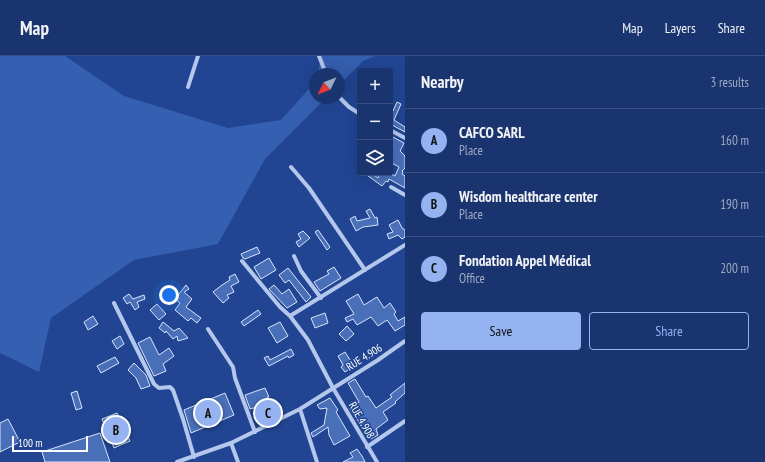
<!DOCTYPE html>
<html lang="en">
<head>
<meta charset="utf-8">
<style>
	:root { --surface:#19346e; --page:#263f76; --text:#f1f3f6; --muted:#9faac2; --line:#374f81; --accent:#95b2f1 }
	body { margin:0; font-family:"PT Sans Narrow",sans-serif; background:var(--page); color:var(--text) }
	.controls { position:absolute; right:12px; top:12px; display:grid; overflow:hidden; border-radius:4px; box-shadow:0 4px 16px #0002 }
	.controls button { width:36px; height:36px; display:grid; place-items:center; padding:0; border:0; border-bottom:1px solid var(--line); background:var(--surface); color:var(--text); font:20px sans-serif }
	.compass { position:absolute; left:309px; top:12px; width:36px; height:36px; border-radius:50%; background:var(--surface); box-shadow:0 4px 16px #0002; rotate:227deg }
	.scale { position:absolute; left:12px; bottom:10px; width:76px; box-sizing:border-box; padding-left:4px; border:2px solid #fff; border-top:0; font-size:11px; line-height:14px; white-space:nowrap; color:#fff; -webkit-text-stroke:3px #214592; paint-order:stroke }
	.you { position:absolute; left:169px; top:239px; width:14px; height:14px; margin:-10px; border:3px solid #fff; border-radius:50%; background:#1a73e8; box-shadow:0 0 0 6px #1a73e833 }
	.badge { display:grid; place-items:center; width:26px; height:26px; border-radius:50%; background:var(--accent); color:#111; font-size:13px; font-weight:700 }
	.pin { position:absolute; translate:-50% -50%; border:2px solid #fff; box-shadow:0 1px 4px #0006 }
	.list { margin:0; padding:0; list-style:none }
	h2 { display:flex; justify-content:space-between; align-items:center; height:52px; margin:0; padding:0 16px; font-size:17px }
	h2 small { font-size:13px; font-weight:400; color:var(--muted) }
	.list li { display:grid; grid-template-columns:26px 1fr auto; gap:12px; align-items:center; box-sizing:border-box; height:64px; padding:0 16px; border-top:1px solid var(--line) }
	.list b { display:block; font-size:15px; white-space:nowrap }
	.list p { margin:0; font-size:13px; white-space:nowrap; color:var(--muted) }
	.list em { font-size:13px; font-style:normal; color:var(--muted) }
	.actions { display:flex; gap:8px; padding:12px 16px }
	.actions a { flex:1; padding:9px 0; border:1px solid var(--accent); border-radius:4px; text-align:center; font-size:14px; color:var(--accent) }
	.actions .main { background:var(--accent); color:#111 }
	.icon { flex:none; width:22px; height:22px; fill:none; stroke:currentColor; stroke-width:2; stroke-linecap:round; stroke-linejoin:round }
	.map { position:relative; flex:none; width:405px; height:406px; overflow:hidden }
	header { display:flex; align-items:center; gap:24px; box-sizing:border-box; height:56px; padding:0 20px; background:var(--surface); border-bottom:1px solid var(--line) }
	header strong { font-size:19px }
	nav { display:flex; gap:22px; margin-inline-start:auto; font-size:14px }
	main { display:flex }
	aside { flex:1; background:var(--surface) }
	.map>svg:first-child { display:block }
</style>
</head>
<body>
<header>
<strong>Map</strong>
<nav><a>Map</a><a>Layers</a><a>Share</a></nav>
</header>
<main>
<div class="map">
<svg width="405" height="406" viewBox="0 0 405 406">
	<rect width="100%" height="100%" fill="#214592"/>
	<path fill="#355fb0" d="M0,0H65L124,40L228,72L281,64L315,26V42H326L265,103L218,188L134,204L51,262L39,316L0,297Z
		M321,0H375L363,5L339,29V18H318Z"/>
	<path fill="#4a6fb9" stroke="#d9e4fa" d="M397,46L401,48L394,64L405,71V76L392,69L390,71V53L393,55Z
		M393,81L404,87L400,95L405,100V112L402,115L403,116L402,118L405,120V132L389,123L388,126L386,125L382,130L364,117H371L378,122L380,117H389L395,120L399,111L390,106V86Z
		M370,153L375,162L377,161L378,169L363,171L356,175L350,163L355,160L357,165L370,162L366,155Z
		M398,164L402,172L405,174V181L402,183L398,179L389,183L387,178L393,176L389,169Z
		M318,174L330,191L327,194L315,176Z
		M303,175L310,182L299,191L296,186L301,183L298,178Z
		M257,191L260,197L245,203L243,202L241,198Z
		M269,202L276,214L261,223L254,211Z
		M334,211L341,222L320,235L314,226L329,218L327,215Z
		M288,212L311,241L306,246L289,224L285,227L279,219Z
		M235,218L239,226L231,230L234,236L227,239L229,242L223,247L213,236L222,229L230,224L229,221Z
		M186,229L189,233L184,236L192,243L186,251L201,262L197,267L191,262L188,265L175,254L180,247L175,243Z
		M274,229L282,238L289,233L297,246L287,252L269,233Z
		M129,238L133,243L144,239L145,243L137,246L139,251L135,254L130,246L127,248L123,242Z
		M358,238L364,249L377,241L384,252L390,247L396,256L394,258L398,265L405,261V269L395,275L387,264L378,270L371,261L357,269L353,263L347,266L345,262L354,258L346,245Z
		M157,248L166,258L159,264L150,254Z
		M258,254L261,258L244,270L241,266Z
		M325,257L328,267L315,272L311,262Z
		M93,260L98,268L88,274L84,266Z
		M163,266L174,275L179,272L188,282L178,285L177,280L173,283L166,275L165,277L159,272Z
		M280,266L288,280L277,287L268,272Z
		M347,270L354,278L346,285L339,278Z
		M120,280L124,288L117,293L112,285Z
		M150,281L159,299L169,292L174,300L163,308L166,315L154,320L138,287Z
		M291,293L294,299L289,302L288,300L269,310L264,302L268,300L270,304Z
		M345,296L354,310L345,316L341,311L343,309L338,300Z
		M115,301L119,307L101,317L97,310Z
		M134,307L146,319L150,330L141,333L136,322L128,314Z
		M355,323L366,341L368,340L376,352L392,341L390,339L405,327V337L395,346L396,347L383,356L388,364L376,373L378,379L371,383L349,352L359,346L348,327Z
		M265,332L269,341H267L277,361L265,366L257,351L250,353L245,339Z
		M77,335L82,352L76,354L71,337Z
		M225,337L234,359L191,377L184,354Z
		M330,342L338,354L336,356L350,380L334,389L329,379L328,371L313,381L311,377L324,369L327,352L320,353L317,349Z
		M117,357L130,385L114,392L102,363Z
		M8,363L20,386L0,396V367Z
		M100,377L110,406H45L42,396Z
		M357,393L362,400L365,406H343L353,401L350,397Z"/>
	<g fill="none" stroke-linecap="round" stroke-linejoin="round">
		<path stroke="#b4c7ed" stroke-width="4" d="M319,0L326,18
			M188,31L198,0
			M339,41L349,51L360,58
			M390,74L405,82
			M291,111L309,132L365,214
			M391,131L405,139
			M294,200L301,215L321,242
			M242,205L280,251L290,260L308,284L333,332L377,406
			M114,247L154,328L159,332L170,331L173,334L183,363L194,401
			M290,260L405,189
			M208,273L233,311L235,322L255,376
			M300,353L317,406
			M231,387L238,406
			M367,391L405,365
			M177,406L231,387L300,353L378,304L405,285"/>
	</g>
	<g text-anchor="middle" stroke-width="3" stroke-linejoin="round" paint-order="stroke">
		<g font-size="11" fill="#fff" stroke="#214592">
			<text transform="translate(364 301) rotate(-32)" y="4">RUE 4.906</text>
			<text transform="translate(362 364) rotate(60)" y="4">RUE 4.908</text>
		</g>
	</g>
</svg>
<div class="controls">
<button>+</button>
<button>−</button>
<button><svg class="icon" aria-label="layers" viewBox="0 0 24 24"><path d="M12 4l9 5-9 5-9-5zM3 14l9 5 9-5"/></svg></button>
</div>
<svg class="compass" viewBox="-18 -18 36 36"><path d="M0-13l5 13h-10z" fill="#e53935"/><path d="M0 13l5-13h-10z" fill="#9faac2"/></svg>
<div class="scale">100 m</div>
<div class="you"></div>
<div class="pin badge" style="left:208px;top:357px">A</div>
<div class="pin badge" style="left:116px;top:374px">B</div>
<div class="pin badge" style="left:268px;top:357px">C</div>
</div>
<aside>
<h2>Nearby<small>3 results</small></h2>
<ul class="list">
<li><span class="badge">A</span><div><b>CAFCO SARL</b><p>Place</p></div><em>160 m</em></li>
<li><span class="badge">B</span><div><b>Wisdom healthcare center</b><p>Place</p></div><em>190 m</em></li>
<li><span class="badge">C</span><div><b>Fondation Appel Médical</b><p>Office</p></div><em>200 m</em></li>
</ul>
<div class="actions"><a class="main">Save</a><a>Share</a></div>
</aside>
</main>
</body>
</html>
